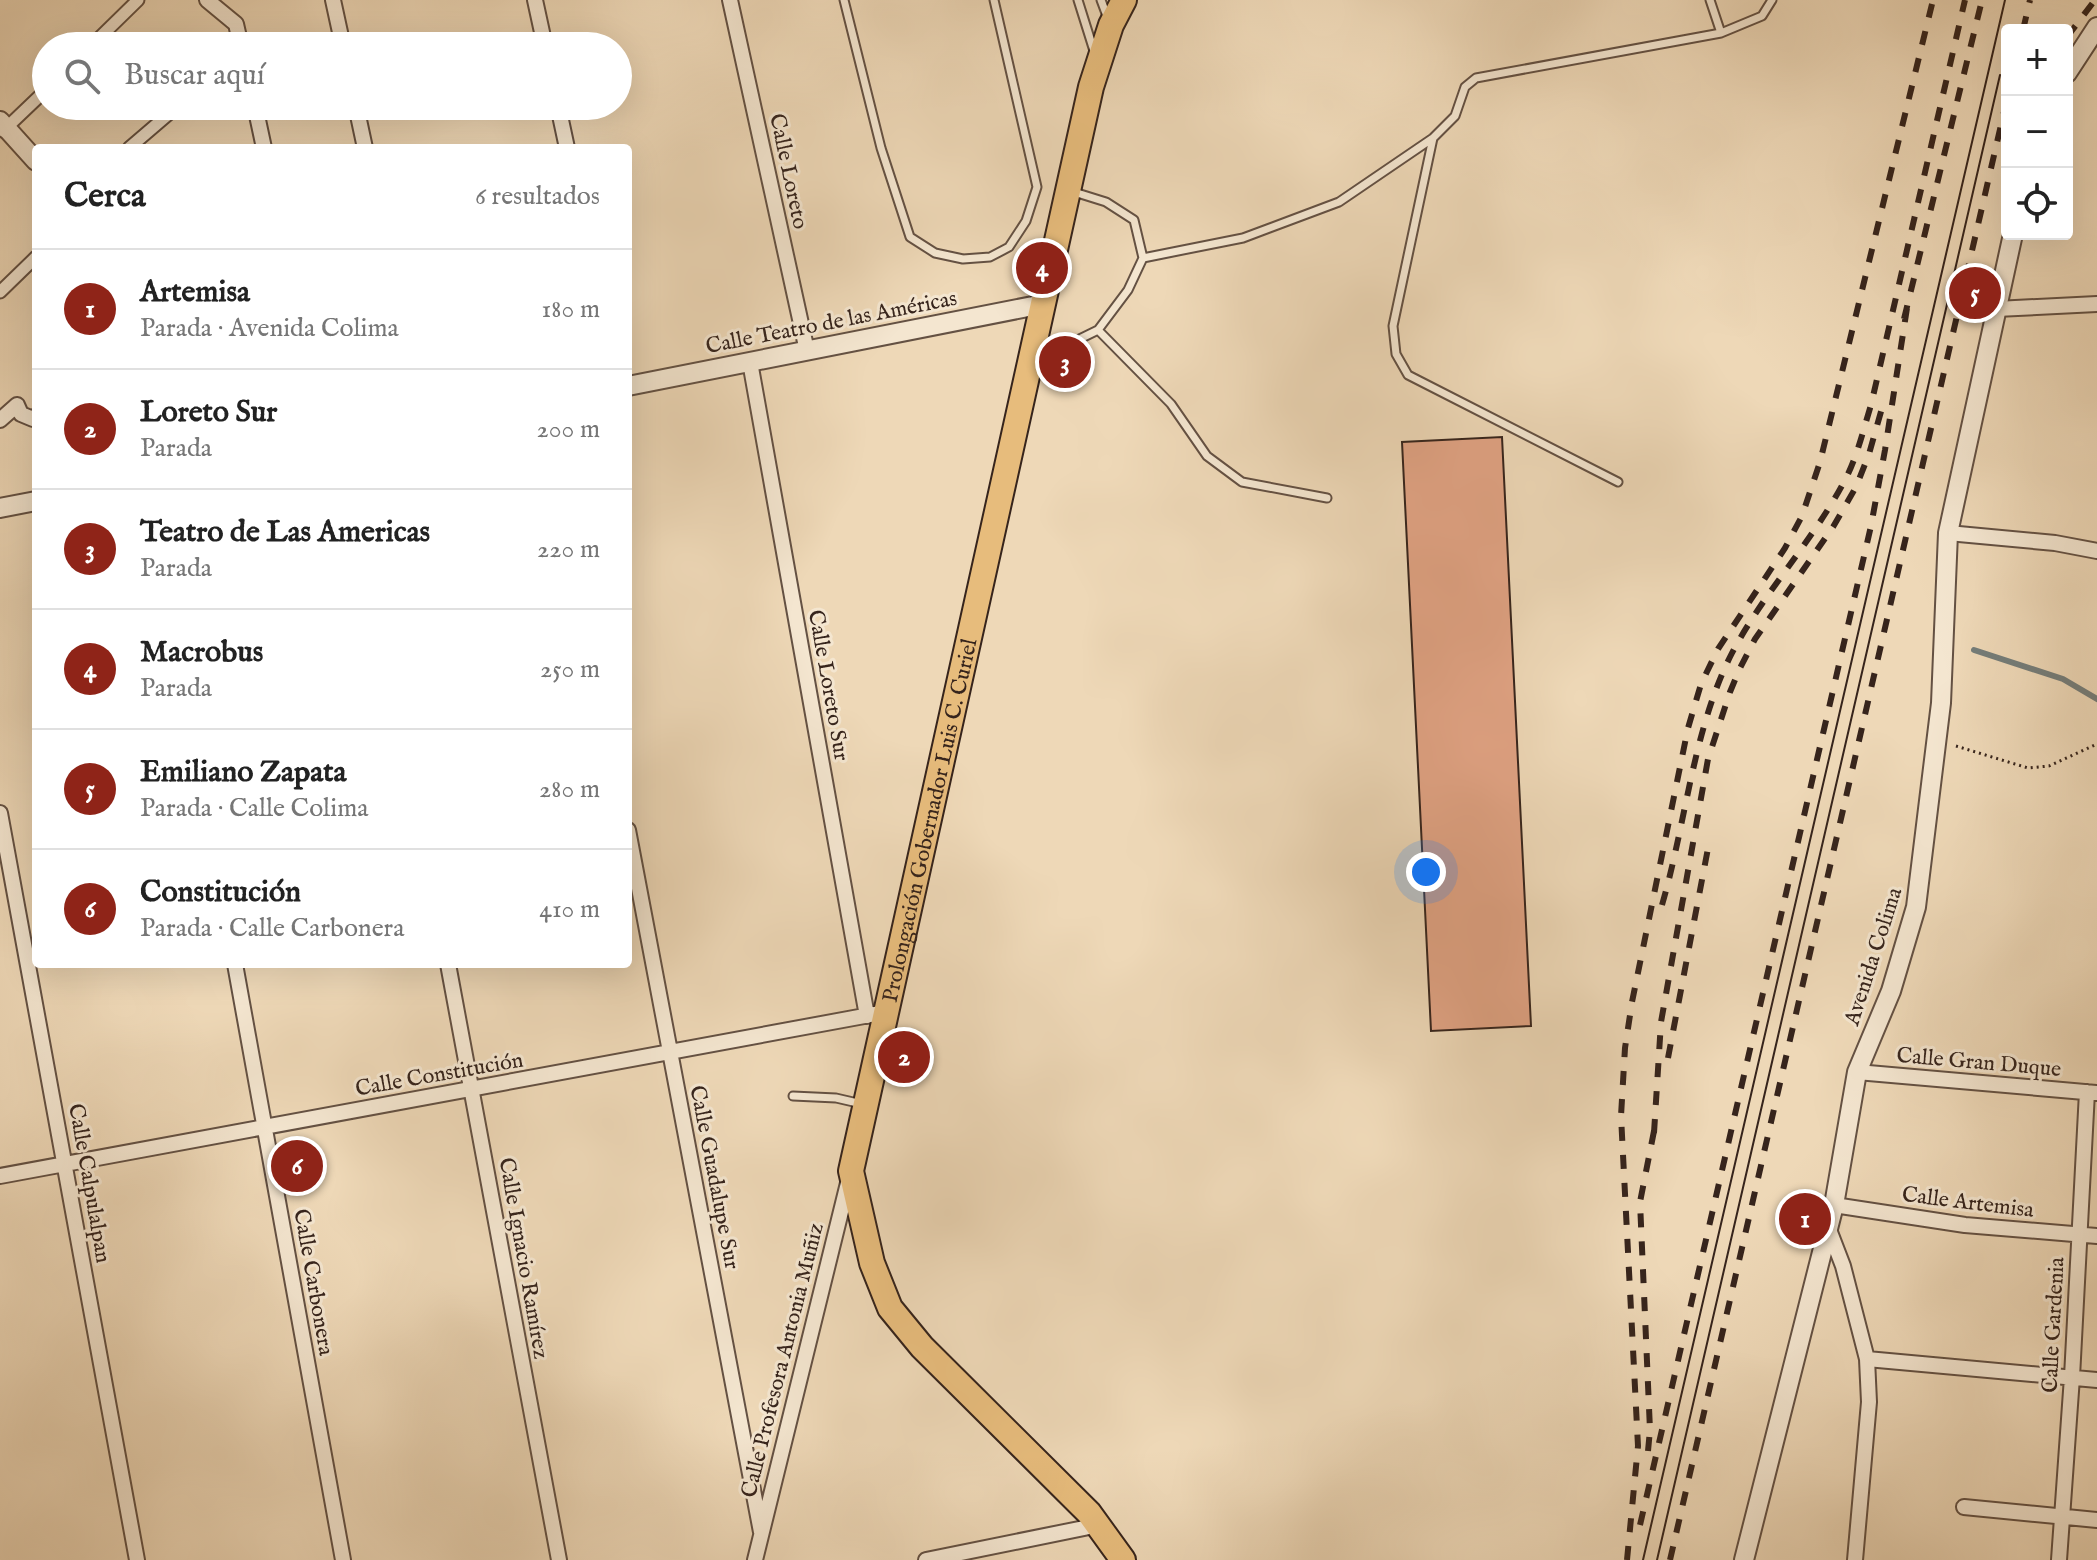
<!DOCTYPE html>
<html lang="es">
<head>
<meta charset="utf-8">
<style>
	:root { --surface:#fff; --page:#f2f2f2; --text:#222; --muted:#767676; --line:#e0e0e0; --accent:#8f2418 }
	body { margin:0; font-family:"IM FELL English",serif; background:var(--page); color:var(--text) }
	.controls { position:absolute; right:24px; top:24px; display:grid; overflow:hidden; border-radius:8px; box-shadow:0 8px 32px #0002 }
	.controls button { width:72px; height:72px; display:grid; place-items:center; padding:0; border:0; border-bottom:2px solid var(--line); background:var(--surface); color:var(--text); font:40px sans-serif }
	.you { position:absolute; left:1426px; top:872px; width:28px; height:28px; margin:-20px; border:6px solid #fff; border-radius:50%; background:#1a73e8; box-shadow:0 0 0 12px #1a73e833 }
	.badge { display:grid; place-items:center; width:52px; height:52px; border-radius:50%; background:var(--accent); color:#fff; font-size:26px; font-weight:700 }
	.pin { position:absolute; translate:-50% -50%; border:4px solid #fff; box-shadow:0 2px 8px #0006 }
	.list { margin:0; padding:0; list-style:none }
	h2 { display:flex; justify-content:space-between; align-items:center; height:104px; margin:0; padding:0 32px; font-size:34px }
	h2 small { font-size:26px; font-weight:400; color:var(--muted) }
	.list li { display:grid; grid-template-columns:52px 1fr auto; gap:24px; align-items:center; box-sizing:border-box; height:120px; padding:0 32px; border-top:2px solid var(--line) }
	.list b { display:block; font-size:30px; white-space:nowrap }
	.list p { margin:0; font-size:26px; white-space:nowrap; color:var(--muted) }
	.list em { font-size:26px; font-style:normal; color:var(--muted) }
	.icon { flex:none; width:44px; height:44px; fill:none; stroke:currentColor; stroke-width:2; stroke-linecap:round; stroke-linejoin:round }
	.map { position:relative; flex:none; width:2097px; height:1560px; overflow:hidden }
	.search { position:absolute; background:var(--surface); box-shadow:0 8px 32px #0002; left:32px; top:32px; width:600px; height:88px; display:flex; align-items:center; gap:20px; box-sizing:border-box; padding:0 28px; border-radius:44px; color:var(--muted); font-size:30px }
	.panel { position:absolute; background:var(--surface); box-shadow:0 8px 32px #0002; left:32px; top:144px; width:600px; height:824px; border-radius:8px }
	.map>svg:first-child { display:block }
</style>
</head>
<body>
<div class="map">
<svg width="2097" height="1560" viewBox="0 0 2097 1560">
	<rect width="100%" height="100%" fill="#eed8b7"/>
	<filter id="stains"><feTurbulence type="fractalNoise" baseFrequency=".0025" numOctaves="4"/><feColorMatrix values="0 0 0 0 .2 0 0 0 0 .09 0 0 0 0 .02 0 0 0 .5 -.17"/></filter>
	<radialGradient id="worn" r=".72"><stop offset=".6" stop-color="#630" stop-opacity="0"/><stop offset="1" stop-color="#630" stop-opacity=".3"/></radialGradient>
	<g fill="none" stroke-linecap="round" stroke-linejoin="round">
		<path stroke="#747d7a" stroke-width="6" d="M1974,650L2063,679L2097,699"/>
	</g>
	<path fill="#e1a384" stroke="#36241c" stroke-width="2" d="M1502,437L1531,1026L1431,1031L1402,442Z"/>
	<g fill="none" stroke-linecap="round" stroke-linejoin="round">
		<g stroke="#645143" stroke-width="11">
			<path id="service" d="M844,0L881,148L910,237L935,253L963,259L990,257L1009,247L1026,221L1037,187L994,0
				M1078,0L1094,51
				M1101,0L1107,16
				M1710,0L1721,33
				M1433,138L1393,326L1396,354L1408,375L1618,482
				M1143,258L1243,238L1339,202L1433,138L1455,116L1465,87L1476,78L1721,33L1762,16L1772,0
				M1098,330L1171,404L1207,456L1242,482L1327,498
				M1039,350L1055,351L1098,330L1128,290L1143,258L1134,220L1106,202L1074,192
				M793,1096L836,1098L862,1104"/>
		</g>
		<g stroke="#645143" stroke-width="15">
			<path id="pedestrian" d="M91,46L138,0
				M3,131L46,90
				M129,148L178,106
				M0,292L36,257"/>
		</g>
		<g stroke="#645143" stroke-width="18">
			<path id="minor" d="M207,0L236,24L241,46
				M333,0L343,46
				M535,0L545,46
				M730,0L807,351
				M255,106L264,148
				M356,106L365,148
				M558,106L567,148
				M1996,309L2097,304
				M750,362L867,1016
				M0,420L17,405L21,414L33,419L36,416
				M1948,533L2055,543L2097,551
				M0,813L137,1560
				M628,830L761,1532
				M235,964L343,1560
				M448,964L559,1560
				M1857,1072L2096,1093
				M0,1176L886,1012
				M1834,1205L1965,1225L2097,1236
				M1828,1227L1843,1266L1867,1359L1869,1402L1855,1560
				M1867,1359L2097,1380
				M1964,1507L2097,1520
				M755,1560L849,1179
				M926,1560L1099,1525
				M2059,1560L2072,1377L2087,1092"/>
		</g>
		<g stroke="#645143" stroke-width="22">
			<path id="tertiary" d="M2067,73L2097,27
				M0,121L36,161
				M628,386L1043,304
				M0,508L36,501
				M1744,1560L1834,1205L1857,1072L1891,991L1916,907L1941,703L1948,533L2013,234"/>
		</g>
		<g stroke="#36241c" stroke-width="28">
			<g id="primary">
				<path id="s1" d="M1123,1560L1089,1513L922,1347L890,1308L872,1263L851,1171L1091,87L1111,25L1124,0"/>
			</g>
		</g>
		<path stroke="#36241c" stroke-width="3" stroke-dasharray="2 4" stroke-linecap="butt" d="M1956,746L2028,768L2049,766L2097,744"/>
		<use href="#service" stroke="#f4e6d0" stroke-width="7"/>
		<use href="#pedestrian" stroke="#f4e6d0" stroke-width="11"/>
		<use href="#minor" stroke="#f4e6d0" stroke-width="14"/>
		<use href="#tertiary" stroke="#f4e6d0" stroke-width="18"/>
		<use href="#primary" stroke="#e7bc7c" stroke-width="24"/>
		<path stroke="#36241c" stroke-width="2" d="M1643,1560L2005,0
			M1657,1560L2000,75"/>
		<path stroke="#36241c" stroke-width="6" stroke-dasharray="14 14" stroke-linecap="butt" d="M2023,30L2030,0
			M2067,37L2095,0
			M1904,319L1982,0
			M1662,905C1686,823 1693,729 1732,653C1764,592 1813,541 1845,480C1857,457 1863,431 1871,405L1965,0
			M1668,1058L1709,843
			M1654,1133L1661,1022L1708,759L1730,692L1740,668L1755,639L1833,527L1856,487L1869,454L1882,408
			M1648,1451L1650,1430L1640,1202L1656,1121
			M1640,1525L1871,526L1885,450L1907,308
			M1627,1560L1638,1446L1621,1116L1625,1048L1632,1002L1688,728L1701,684L1718,649L1785,548L1802,516L1820,462L1933,0
			M1670,1560L2007,99"/>
	</g>
	<g text-anchor="middle" stroke-width="6" stroke-linejoin="round" paint-order="stroke">
		<g font-size="22" fill="#36241c" stroke="#f4e6d0">
			<text transform="translate(790 171) rotate(78)" y="8">Calle Loreto</text>
			<text transform="translate(831 321) rotate(-11)" y="8">Calle Teatro de las Américas</text>
			<text transform="translate(830 685) rotate(80)" y="8">Calle Loreto Sur</text>
			<text dy="8" stroke="none"><textPath href="#s1" startOffset="846">Prolongación Gobernador Luis C. Curiel</textPath></text>
			<text transform="translate(1872 956) rotate(-72)" y="8">Avenida Colima</text>
			<text transform="translate(1979 1061) rotate(5)" y="8">Calle Gran Duque</text>
			<text transform="translate(439 1073) rotate(-10)" y="8">Calle Constitución</text>
			<text transform="translate(716 1177) rotate(79)" y="8">Calle Guadalupe Sur</text>
			<text transform="translate(91 1183) rotate(80)" y="8">Calle Calpulalpan</text>
			<text transform="translate(1968 1201) rotate(7)" y="8">Calle Artemisa</text>
			<text transform="translate(525 1258) rotate(80)" y="8">Calle Ignacio Ramírez</text>
			<text transform="translate(315 1282) rotate(80)" y="8">Calle Carbonera</text>
			<text transform="translate(2052 1325) rotate(-87)" y="8">Calle Gardenia</text>
			<text transform="translate(781 1360) rotate(-76)" y="8">Calle Profesora Antonia Muñiz</text>
		</g>
	</g>
	<rect width="100%" height="100%" filter="url(#stains)"/>
	<rect width="100%" height="100%" fill="url(#worn)"/>
</svg>
<div class="controls">
<button>+</button>
<button>−</button>
<button><svg class="icon" aria-label="locate" viewBox="0 0 24 24"><circle cx="12" cy="12" r="6"/><path d="M12 2v4M12 18v4M2 12h4M18 12h4"/></svg></button>
</div>
<div class="you"></div>
<div class="pin badge" style="left:1805px;top:1219px">1</div>
<div class="pin badge" style="left:904px;top:1057px">2</div>
<div class="pin badge" style="left:1065px;top:362px">3</div>
<div class="pin badge" style="left:1042px;top:268px">4</div>
<div class="pin badge" style="left:1975px;top:293px">5</div>
<div class="pin badge" style="left:297px;top:1166px">6</div>
<div class="search"><svg class="icon" aria-label="search" viewBox="0 0 24 24"><circle cx="10" cy="10" r="6"/><path d="M15 15l6 6"/></svg>Buscar aquí</div>
<section class="panel">
<h2>Cerca<small>6 resultados</small></h2>
<ul class="list">
<li><span class="badge">1</span><div><b>Artemisa</b><p>Parada · Avenida Colima</p></div><em>180 m</em></li>
<li><span class="badge">2</span><div><b>Loreto Sur</b><p>Parada</p></div><em>200 m</em></li>
<li><span class="badge">3</span><div><b>Teatro de Las Americas</b><p>Parada</p></div><em>220 m</em></li>
<li><span class="badge">4</span><div><b>Macrobus</b><p>Parada</p></div><em>250 m</em></li>
<li><span class="badge">5</span><div><b>Emiliano Zapata</b><p>Parada · Calle Colima</p></div><em>280 m</em></li>
<li><span class="badge">6</span><div><b>Constitución</b><p>Parada · Calle Carbonera</p></div><em>410 m</em></li>
</ul>
</section>
</div>
</body>
</html>
